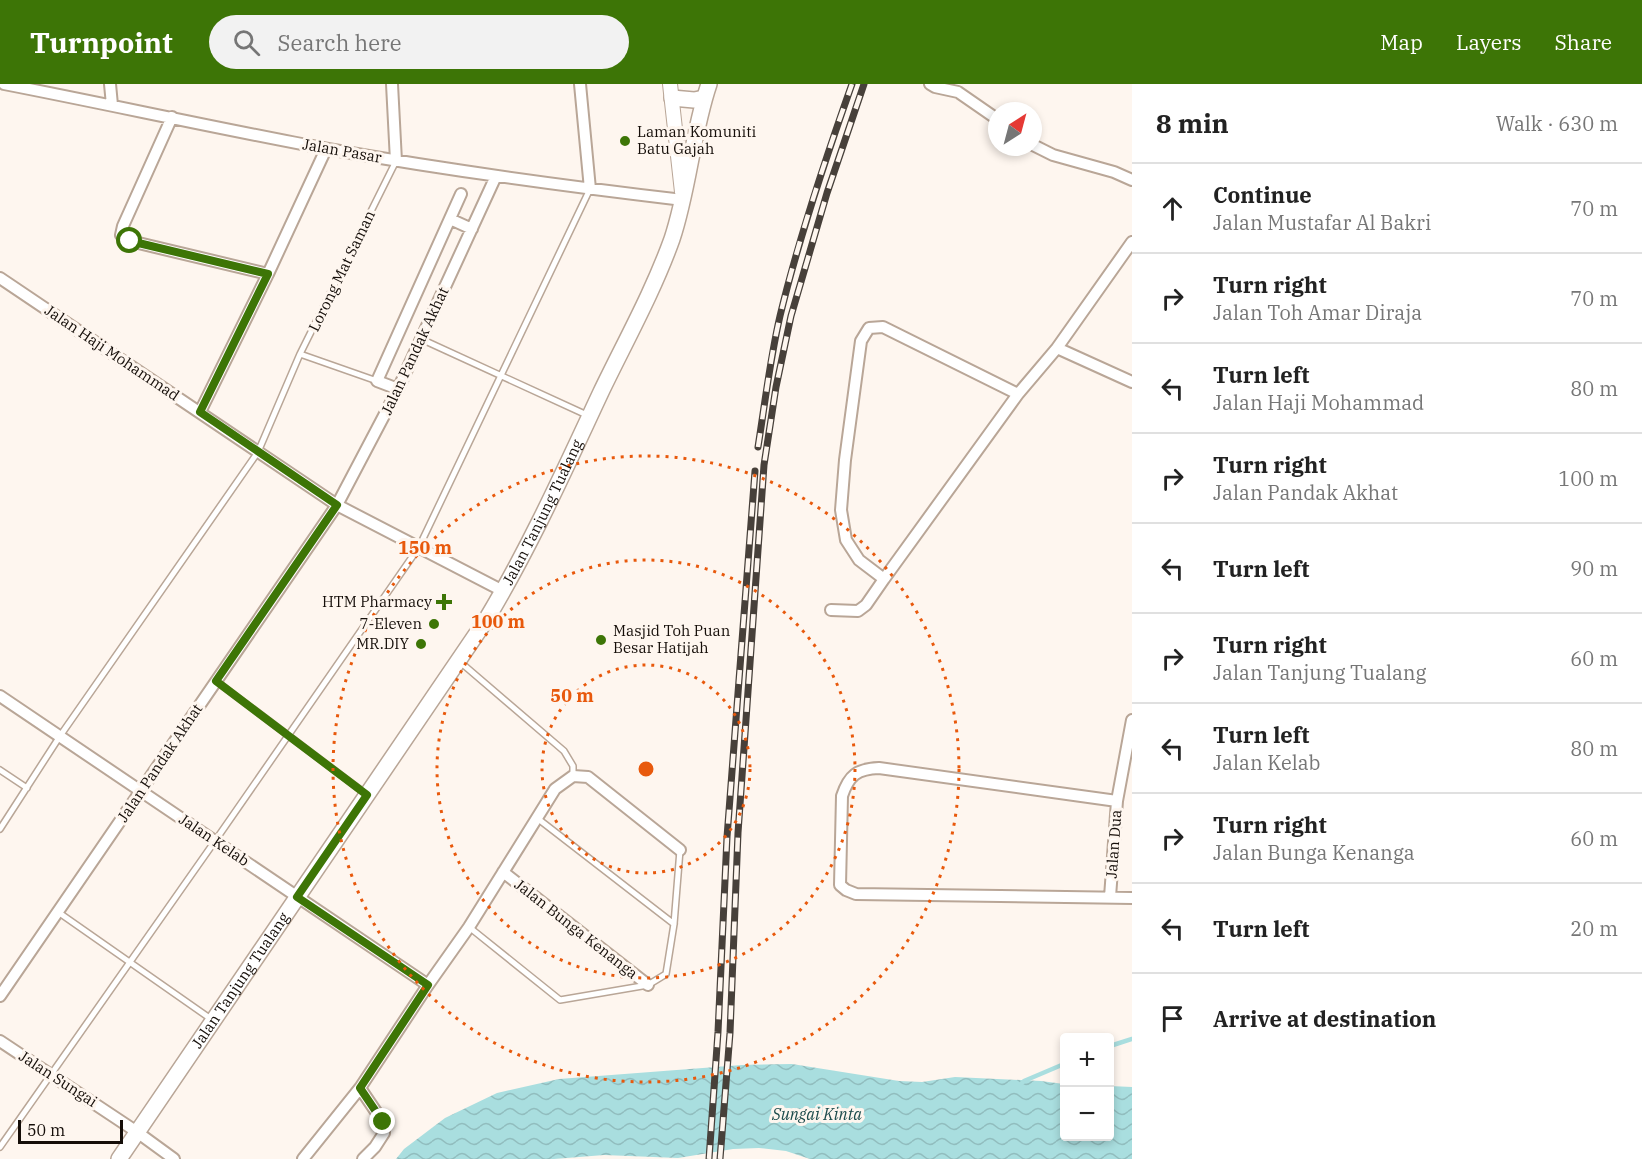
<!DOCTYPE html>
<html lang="en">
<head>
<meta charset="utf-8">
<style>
	:root { --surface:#fff; --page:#f2f2f2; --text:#222; --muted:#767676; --line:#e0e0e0; --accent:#3d7506 }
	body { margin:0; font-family:"IBM Plex Serif",serif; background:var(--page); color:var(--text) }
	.controls { position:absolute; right:18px; bottom:18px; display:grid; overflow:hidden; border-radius:6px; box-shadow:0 3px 9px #0003 }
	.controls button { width:54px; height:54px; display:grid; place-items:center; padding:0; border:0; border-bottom:2px solid var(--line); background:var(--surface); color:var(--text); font:30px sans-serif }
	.compass { position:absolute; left:988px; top:18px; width:54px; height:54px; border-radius:50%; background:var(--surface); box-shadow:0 3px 9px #0003; rotate:36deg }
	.scale { position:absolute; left:18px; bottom:15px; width:105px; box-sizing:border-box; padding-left:6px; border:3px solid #150e09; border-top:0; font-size:16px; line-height:21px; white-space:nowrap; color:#150e09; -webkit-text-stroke:4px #fef6ef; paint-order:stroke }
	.stop { position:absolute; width:18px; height:18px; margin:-14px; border:4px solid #3d7506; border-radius:50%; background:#fff }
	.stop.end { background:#3d7506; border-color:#fff; box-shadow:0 2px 6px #0008 }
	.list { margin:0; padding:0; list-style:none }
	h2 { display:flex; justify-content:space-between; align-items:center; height:78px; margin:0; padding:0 24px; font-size:26px }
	h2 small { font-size:20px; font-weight:400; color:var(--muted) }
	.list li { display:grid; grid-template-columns:39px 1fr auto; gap:18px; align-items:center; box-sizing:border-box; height:90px; padding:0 24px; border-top:2px solid var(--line) }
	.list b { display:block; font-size:22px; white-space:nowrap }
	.list p { margin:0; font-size:20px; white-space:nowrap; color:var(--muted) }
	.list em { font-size:20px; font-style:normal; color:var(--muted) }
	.icon { flex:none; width:33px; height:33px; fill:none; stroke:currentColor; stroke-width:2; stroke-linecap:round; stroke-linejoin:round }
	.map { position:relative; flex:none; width:1132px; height:1075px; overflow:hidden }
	header { display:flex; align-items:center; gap:36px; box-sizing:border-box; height:84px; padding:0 30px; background:var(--accent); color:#fff }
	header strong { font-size:28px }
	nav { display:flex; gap:33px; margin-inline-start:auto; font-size:21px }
	.search { width:420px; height:54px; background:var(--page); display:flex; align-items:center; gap:15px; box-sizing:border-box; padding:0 21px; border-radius:33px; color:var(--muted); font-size:22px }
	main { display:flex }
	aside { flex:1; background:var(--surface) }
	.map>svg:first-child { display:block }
</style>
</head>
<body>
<header>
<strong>Turnpoint</strong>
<div class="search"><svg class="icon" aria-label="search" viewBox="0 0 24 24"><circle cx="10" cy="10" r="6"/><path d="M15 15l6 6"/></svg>Search here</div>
<nav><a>Map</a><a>Layers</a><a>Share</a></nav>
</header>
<main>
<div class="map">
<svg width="1132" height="1075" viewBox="0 0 1132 1075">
	<defs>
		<pattern id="water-waves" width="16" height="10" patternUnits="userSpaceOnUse" patternTransform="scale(1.5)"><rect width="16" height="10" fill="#a9dedf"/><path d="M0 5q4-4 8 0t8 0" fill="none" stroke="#91bdbe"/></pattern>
	</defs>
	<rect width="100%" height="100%" fill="#fef6ef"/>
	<path fill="url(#water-waves)" d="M792,980L899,997L922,998L955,993L1041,997L1064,1000V1052H1110V1002L1132,1003V1075H810L786,1067L759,1064L733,1065L678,1074L604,1071L554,1075H396L404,1065L445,1034L497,1009L559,995L742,981Z"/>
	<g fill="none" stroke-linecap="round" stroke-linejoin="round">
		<path stroke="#a9dedf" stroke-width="4.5" d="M1110,962L1132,955
			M1021,1000L1024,997L1064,980"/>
		<g stroke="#b9a697" stroke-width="8">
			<path id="service" d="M421,255L589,332
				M300,270L377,297
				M459,577L564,667L573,682V692
				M216,597L366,710
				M0,686L27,704
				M537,734L674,840
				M0,745L60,652L258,368L300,270L396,77
				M58,828L211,935
				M469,843L560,916L648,901L666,890L674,840L680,766
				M0,1063L215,757L419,463L590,105"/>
		</g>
		<g stroke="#b9a697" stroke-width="14">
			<path id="minor" d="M4,0C112,21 220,45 328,65C446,86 564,102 683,116
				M110,0L112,21
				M392,0L396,77
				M580,0L590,105
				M930,0L935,3L958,8L997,35
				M172,33L123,142L121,151L130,157L268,190
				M1033,61L1053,71L1114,88L1132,96
				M450,135L472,145
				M0,194L337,421L503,507
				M1057,264L1132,298
				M398,305L377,297L461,110
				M1018,310L883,243L869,244L861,257L845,376L841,426L846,456L859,476L884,495L1018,310L1057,264L1132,158
				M200,328L268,190L326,65
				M831,526L858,527L866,521L884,495
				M0,612L428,901
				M1117,717L879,684C857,685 849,691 842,712L840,801L846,806L856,810L1132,814
				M503,788L648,901
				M1110,813L1117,717L1132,636
				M0,912L337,421L398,305L496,92
				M0,957L137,1048L174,1075
				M360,1004L383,1038L384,1049L375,1063L363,1075
				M303,1075L360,1004L428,901L469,843L555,705L573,692L588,693L680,766"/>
		</g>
		<g stroke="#b9a697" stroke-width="16">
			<path id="tertiary" d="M670,0L682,108"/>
		</g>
		<g stroke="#b9a697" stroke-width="18">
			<g id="secondary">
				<path d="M672,14L694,16L704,14"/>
				<path id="s1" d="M119,1075L486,536C530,463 565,385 601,308C625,258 653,208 672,155C689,104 692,50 709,0"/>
			</g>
		</g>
		<use href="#service" stroke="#fff" stroke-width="5"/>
		<use href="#minor" stroke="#fff" stroke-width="10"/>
		<use href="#tertiary" stroke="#fff" stroke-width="14"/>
		<use href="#secondary" stroke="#fff" stroke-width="15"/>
		<g stroke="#47403a" stroke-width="7">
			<path id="rail" d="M758,363C765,319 770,275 780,232C799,153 825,76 852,0
				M709,1075L718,948L727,753L755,387
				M720,1075L730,949L738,749L764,381L776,303L791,232L827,109L864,0"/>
		</g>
		<use href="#rail" stroke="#fef6ef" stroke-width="4.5" stroke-dasharray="14" stroke-linecap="butt"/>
	</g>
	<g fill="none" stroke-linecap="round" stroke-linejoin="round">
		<path stroke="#3d7506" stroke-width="8" d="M130,157L268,190L200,328L337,421L216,597L367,711L297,813L428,901L360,1004L383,1038"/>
	</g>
	<g fill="none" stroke="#e8590c" stroke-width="3" stroke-dasharray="3 6">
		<circle cx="646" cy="685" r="104"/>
		<circle cx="646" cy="685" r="209"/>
		<circle cx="646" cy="685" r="313"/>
	</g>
	<g fill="#3d7506" stroke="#fef6ef" stroke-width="2">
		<circle cx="625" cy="57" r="6"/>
		<path d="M441 509h6v6h6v6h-6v6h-6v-6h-6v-6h6z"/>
		<circle cx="434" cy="540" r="6"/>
		<circle cx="601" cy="556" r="6"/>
		<circle cx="421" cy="560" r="6"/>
	</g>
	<g text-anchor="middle" stroke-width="6" stroke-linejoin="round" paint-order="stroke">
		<g font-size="15" fill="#150e09" stroke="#fef6ef" text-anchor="end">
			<text x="637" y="53" text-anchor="start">Laman Komuniti<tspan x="637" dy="17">Batu Gajah</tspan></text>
			<text x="432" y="523">HTM Pharmacy</text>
			<text x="422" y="545">7-Eleven</text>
			<text x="613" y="552" text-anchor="start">Masjid Toh Puan<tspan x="613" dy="17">Besar Hatijah</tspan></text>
			<text x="409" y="565">MR.DIY</text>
		</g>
		<g font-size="15" fill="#150e09" stroke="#fef6ef">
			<text transform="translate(342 67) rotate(10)" y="5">Jalan Pasar</text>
			<text transform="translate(342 187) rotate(-64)" y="5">Lorong Mat Saman</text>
			<text transform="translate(415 267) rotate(-65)" y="5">Jalan Pandak Akhat</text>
			<text transform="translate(112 269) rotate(34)" y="5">Jalan Haji Mohammad</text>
			<text dy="5" stroke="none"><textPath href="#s1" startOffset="774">Jalan Tanjung Tualang</textPath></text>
			<text transform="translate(160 679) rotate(-56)" y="5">Jalan Pandak Akhat</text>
			<text transform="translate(214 756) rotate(34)" y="5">Jalan Kelab</text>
			<text transform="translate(1114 760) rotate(-86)" y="5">Jalan Dua</text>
			<text transform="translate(576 845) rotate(38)" y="5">Jalan Bunga Kenanga</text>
			<text dy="5" stroke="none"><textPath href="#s1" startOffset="216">Jalan Tanjung Tualang</textPath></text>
			<text transform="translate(58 995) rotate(33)" y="5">Jalan Sungai</text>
		</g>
		<g font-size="16" font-style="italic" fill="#1b4a4b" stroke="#fef6ef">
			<text x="817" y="1036">Sungai Kinta</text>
		</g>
	</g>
	<circle cx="646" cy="685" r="9" fill="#e8590c" stroke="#fef6ef" stroke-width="3"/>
	<g font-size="18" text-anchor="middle" font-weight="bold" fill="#e8590c" stroke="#fef6ef" stroke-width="6" stroke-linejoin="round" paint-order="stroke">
		<text x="425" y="470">150 m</text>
		<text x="498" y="544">100 m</text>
		<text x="572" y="618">50 m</text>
	</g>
</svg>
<div class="controls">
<button>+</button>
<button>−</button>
</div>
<svg class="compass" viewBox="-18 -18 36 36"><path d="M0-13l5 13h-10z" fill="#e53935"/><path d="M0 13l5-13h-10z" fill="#767676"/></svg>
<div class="scale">50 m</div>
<div class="stop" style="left:130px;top:157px"></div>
<div class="stop end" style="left:383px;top:1038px"></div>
</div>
<aside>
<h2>8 min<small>Walk · 630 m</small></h2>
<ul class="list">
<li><svg class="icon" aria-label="ahead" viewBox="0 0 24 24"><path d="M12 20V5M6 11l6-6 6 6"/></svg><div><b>Continue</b><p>Jalan Mustafar Al Bakri</p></div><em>70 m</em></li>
<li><svg class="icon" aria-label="right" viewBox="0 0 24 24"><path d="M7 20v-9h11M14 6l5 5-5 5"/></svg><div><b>Turn right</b><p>Jalan Toh Amar Diraja</p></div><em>70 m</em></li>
<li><svg class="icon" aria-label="left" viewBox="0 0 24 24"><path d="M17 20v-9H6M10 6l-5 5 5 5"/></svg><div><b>Turn left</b><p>Jalan Haji Mohammad</p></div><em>80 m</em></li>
<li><svg class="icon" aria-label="right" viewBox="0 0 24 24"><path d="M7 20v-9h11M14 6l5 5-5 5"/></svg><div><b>Turn right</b><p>Jalan Pandak Akhat</p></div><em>100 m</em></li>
<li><svg class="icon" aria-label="left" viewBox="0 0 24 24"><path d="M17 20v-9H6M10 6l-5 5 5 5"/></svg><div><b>Turn left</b></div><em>90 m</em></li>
<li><svg class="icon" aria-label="right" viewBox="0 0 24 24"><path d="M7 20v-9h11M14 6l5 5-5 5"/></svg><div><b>Turn right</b><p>Jalan Tanjung Tualang</p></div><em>60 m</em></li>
<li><svg class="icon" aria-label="left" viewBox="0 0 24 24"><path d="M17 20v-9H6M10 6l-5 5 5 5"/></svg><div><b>Turn left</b><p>Jalan Kelab</p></div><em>80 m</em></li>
<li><svg class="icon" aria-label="right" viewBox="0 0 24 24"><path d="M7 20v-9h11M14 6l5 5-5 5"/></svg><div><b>Turn right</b><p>Jalan Bunga Kenanga</p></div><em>60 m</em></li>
<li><svg class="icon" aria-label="left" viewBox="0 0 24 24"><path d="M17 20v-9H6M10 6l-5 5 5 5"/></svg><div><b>Turn left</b></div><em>20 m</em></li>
<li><svg class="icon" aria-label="arrive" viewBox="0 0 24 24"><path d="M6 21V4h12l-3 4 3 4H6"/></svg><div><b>Arrive at destination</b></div></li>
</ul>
</aside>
</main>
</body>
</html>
